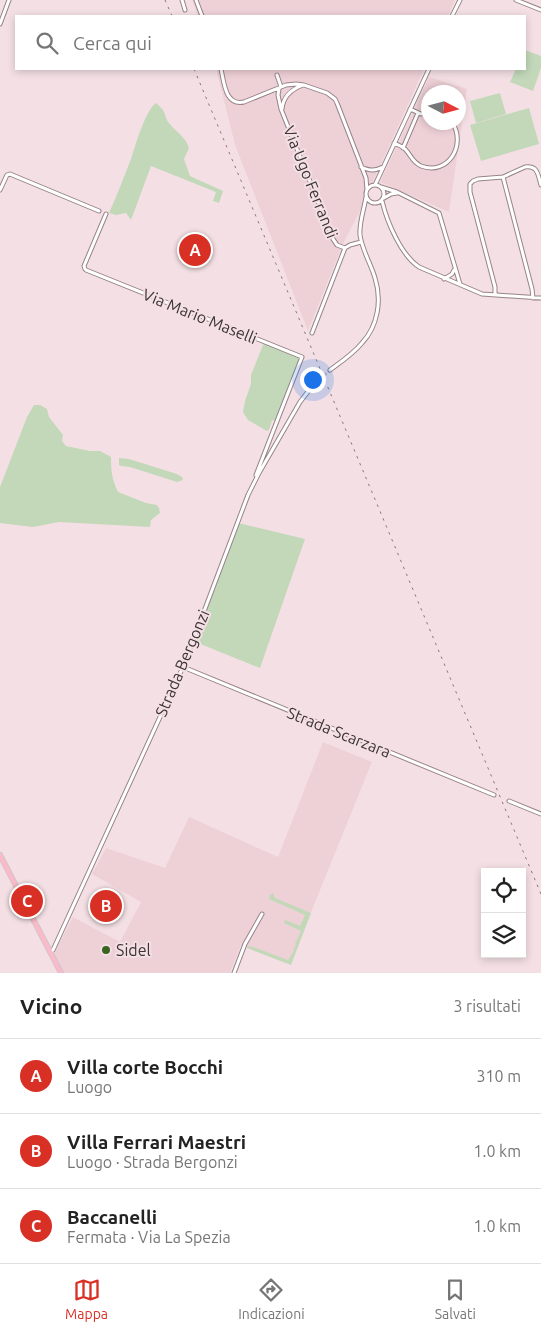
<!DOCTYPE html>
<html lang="it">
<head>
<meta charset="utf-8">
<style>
	:root { --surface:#fff; --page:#f2f2f2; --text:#222; --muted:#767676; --line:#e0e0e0; --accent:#d93025 }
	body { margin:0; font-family:Ubuntu,sans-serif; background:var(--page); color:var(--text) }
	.controls { position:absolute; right:15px; bottom:15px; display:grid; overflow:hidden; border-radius:0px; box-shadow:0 2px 8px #0003 }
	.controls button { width:45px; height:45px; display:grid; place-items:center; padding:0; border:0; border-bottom:1px solid var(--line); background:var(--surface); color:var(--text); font:25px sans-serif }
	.compass { position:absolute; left:421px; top:85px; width:45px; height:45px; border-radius:50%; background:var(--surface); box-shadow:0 2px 8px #0003; rotate:96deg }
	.you { position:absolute; left:312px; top:379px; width:18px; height:18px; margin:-12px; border:4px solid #fff; border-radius:50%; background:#1a73e8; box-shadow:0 0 0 8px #1a73e833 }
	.badge { display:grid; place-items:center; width:32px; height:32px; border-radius:50%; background:var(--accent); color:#fff; font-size:16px; font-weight:700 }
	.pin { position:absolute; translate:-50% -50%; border:2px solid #fff; box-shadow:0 1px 5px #0006 }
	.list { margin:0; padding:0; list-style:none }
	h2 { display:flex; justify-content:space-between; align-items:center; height:65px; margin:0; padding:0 20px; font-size:21px }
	h2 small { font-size:16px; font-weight:400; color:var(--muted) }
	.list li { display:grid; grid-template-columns:32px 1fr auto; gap:15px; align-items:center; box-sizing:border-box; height:75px; padding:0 20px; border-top:1px solid var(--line) }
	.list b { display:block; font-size:19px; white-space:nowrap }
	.list p { margin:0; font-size:16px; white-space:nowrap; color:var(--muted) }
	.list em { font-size:16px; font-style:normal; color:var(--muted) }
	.icon { flex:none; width:28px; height:28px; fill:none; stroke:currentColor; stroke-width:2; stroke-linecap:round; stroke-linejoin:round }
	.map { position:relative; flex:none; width:541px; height:973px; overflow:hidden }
	.search { position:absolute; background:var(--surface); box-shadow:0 2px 8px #0003; left:15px; right:15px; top:15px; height:55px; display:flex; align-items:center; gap:12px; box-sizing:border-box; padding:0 18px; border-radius:0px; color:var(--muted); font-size:19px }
	.sheet { height:290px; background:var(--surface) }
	nav { display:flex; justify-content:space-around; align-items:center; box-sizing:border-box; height:70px; border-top:1px solid var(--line); background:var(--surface); font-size:14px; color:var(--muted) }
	nav a { display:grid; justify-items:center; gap:2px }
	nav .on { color:var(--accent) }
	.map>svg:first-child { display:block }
</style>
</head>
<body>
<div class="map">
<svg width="541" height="973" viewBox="0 0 541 973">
	<rect width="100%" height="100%" fill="#f4e0e4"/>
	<path fill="#eed1d7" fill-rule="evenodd" d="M192,0H455L448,16H198Z
		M216,69H424L358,215L343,244L308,331L235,145Z
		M429,77L467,89L449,212L380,182ZM428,92H458V122H428Z
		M323,742L372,762L290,964L241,945L230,973H64L54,953L73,917L120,942L141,902L92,874L106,848L165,868L189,817L278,857Z"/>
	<path fill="#c2d8b9" d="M525,50L541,56V68L533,91L510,82L516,69H525Z
		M500,93L506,114L476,123L470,101Z
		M156,103C159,106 162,108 164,112C166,116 166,120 169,123C176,132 186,137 189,148L184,159L190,176L223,191L219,203L213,201L216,192L151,166L131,220L126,213L116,215L109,213C117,195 124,177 131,159C136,144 145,111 156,103Z
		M529,108L539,144L481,161L470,125Z
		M265,343L301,357L275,421L272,420L269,430L267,431L248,420L243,412L245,401L251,384V375L263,345Z
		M34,405H40L47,409L49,417L63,435L62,441L66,446L90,451H100L111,457C111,472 112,479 118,492L146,503L157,505L159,508L160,513L151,520L150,527L59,522L33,527L0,523V487L27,417Z
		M119,458L129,459L177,474L182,477L183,480L177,482L130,467L121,466L119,465Z
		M238,523L305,539L260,668L193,641Z
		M273,893L275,898L311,913L291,965L247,948L248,946L253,947L288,960L294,951L293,950L296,945L295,944L301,931L284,923L285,920L300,926L305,915L269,899L270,895Z"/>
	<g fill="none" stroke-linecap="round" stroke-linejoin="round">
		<path stroke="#cfbdc1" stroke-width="3" stroke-dasharray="3 1.5" stroke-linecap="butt" d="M321,378L330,370"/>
		<g stroke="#978488" stroke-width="5">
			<path id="street" d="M182,0L185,10
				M196,0L202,16
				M516,0L541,10
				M452,16L460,0
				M0,24L9,0
				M221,69C224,82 225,106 244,102L286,85L296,84L304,85L327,93L335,99L337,103L366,178L367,190
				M277,75L281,87
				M279,89L278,95L281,109L333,239L337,245L345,248
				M282,109C283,97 292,89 303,85
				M410,109L421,114L428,113
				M394,143C398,145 402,146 405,149C411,155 412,162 421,166C448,176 467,145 452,122
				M403,148L418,113
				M361,167C370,171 375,171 383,167
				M503,177L532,289L533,298
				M366 194a9 9 0 1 1 18 0a9 9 0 1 1-18 0Z
				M375,185L429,69
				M381,187L397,192L439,213L460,284
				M0,190L7,175L10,174L99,211
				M384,198L391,194L397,193
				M382,201C387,222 401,255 419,267L482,294L541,298
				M106,214L84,266L85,269L86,270L302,357L256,475
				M444,279L452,274L454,270
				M495,295V287L470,192V184L473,181L478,179L503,177L525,167C538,165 538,175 541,185
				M312,333L345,248L350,245L361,242
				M330,370C341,362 353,354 362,343C378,326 382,300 375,278C371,264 362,250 360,235C359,222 364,210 366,197
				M183,667L494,795
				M509,801L541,814
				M50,952L53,950L183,667L248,495L259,473L300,402L310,389L321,378
				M234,973L245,944L262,914"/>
		</g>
		<g stroke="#c8c6c6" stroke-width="6">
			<path id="primary" d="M0,855L61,973"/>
		</g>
		<use href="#street" stroke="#fff" stroke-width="3"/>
		<use href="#primary" stroke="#fabaca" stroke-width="4.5"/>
		<path stroke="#86797b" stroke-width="1" stroke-dasharray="2.5 5" stroke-linecap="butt" d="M165,0L172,16
			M194,69L541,894"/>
	</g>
	<circle fill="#396422" stroke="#f4e0e4" stroke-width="2" cx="106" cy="950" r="5"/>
	<g text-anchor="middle" stroke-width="4" stroke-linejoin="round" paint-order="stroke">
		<g font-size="16" fill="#3b3334" stroke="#f4e0e4">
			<text transform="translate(311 182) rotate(68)" y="6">Via Ugo Ferrandi</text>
			<text transform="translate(200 316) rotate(22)" y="6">Via Mario Maselli</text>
			<text transform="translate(182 663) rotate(-67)" y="6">Strada Bergonzi</text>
			<text transform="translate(339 732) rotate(22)" y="6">Strada Scarzara</text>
		</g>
		<g font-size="16" fill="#3b3334" stroke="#f4e0e4" text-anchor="start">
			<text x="116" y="956">Sidel</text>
		</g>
	</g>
</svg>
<div class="controls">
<button><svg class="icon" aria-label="locate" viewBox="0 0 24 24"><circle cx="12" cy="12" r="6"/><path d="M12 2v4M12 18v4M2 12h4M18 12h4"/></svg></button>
<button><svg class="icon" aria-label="layers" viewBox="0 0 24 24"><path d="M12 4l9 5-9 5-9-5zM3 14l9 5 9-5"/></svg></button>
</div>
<svg class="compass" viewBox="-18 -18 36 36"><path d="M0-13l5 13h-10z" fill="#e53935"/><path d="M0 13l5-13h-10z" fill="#767676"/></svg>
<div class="you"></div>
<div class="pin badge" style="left:195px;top:250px">A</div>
<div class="pin badge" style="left:106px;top:906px">B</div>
<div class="pin badge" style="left:27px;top:901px">C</div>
<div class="search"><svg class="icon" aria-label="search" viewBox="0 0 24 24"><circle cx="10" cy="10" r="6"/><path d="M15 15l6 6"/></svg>Cerca qui</div>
</div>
<section class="sheet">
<h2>Vicino<small>3 risultati</small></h2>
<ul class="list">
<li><span class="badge">A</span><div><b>Villa corte Bocchi</b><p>Luogo</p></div><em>310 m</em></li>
<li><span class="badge">B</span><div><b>Villa Ferrari Maestri</b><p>Luogo · Strada Bergonzi</p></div><em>1.0 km</em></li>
<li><span class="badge">C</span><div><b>Baccanelli</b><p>Fermata · Via La Spezia</p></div><em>1.0 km</em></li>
</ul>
</section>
<nav>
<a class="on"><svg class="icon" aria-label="map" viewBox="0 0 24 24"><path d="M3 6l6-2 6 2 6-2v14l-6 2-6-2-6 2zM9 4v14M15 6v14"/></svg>Mappa</a>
<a><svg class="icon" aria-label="directions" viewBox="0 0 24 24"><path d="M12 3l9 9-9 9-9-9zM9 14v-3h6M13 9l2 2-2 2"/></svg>Indicazioni</a>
<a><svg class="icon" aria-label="saved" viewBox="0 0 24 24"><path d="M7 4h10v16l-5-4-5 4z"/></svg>Salvati</a>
</nav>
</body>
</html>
